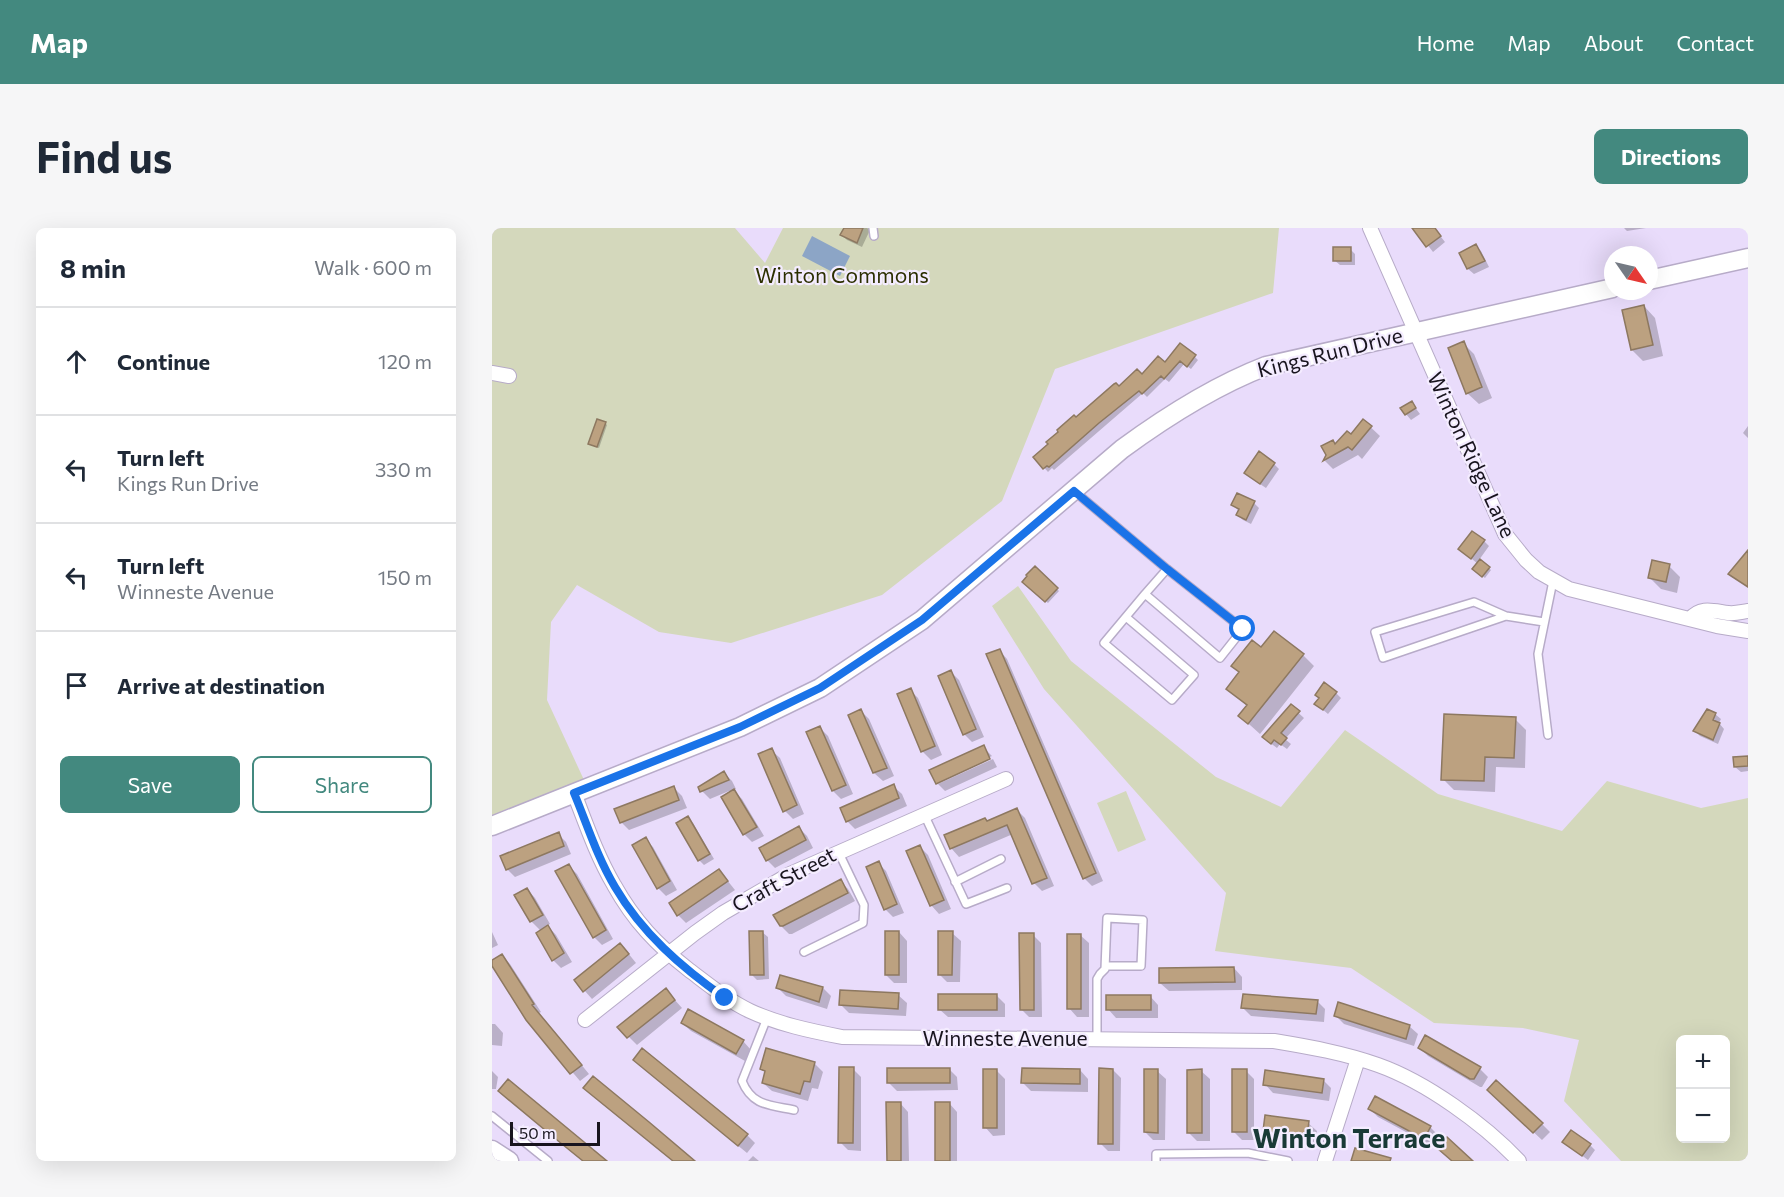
<!DOCTYPE html>
<html lang="en">
<head>
<meta charset="utf-8">
<style>
	:root { --surface:#fff; --page:#f6f6f7; --text:#1f2937; --muted:#747a83; --line:#e0e1e3; --accent:#43897f }
	body { margin:0; font-family:Commissioner,sans-serif; background:var(--page); color:var(--text) }
	.controls { position:absolute; right:18px; bottom:18px; display:grid; overflow:hidden; border-radius:9px; box-shadow:0 6px 24px #0002 }
	.controls button { width:54px; height:54px; display:grid; place-items:center; padding:0; border:0; border-bottom:2px solid var(--line); background:var(--surface); color:var(--text); font:30px sans-serif }
	.compass { position:absolute; left:1112px; top:18px; width:54px; height:54px; border-radius:50%; background:var(--surface); box-shadow:0 6px 24px #0002; rotate:124deg }
	.scale { position:absolute; left:18px; bottom:15px; width:90px; box-sizing:border-box; padding-left:6px; border:3px solid #18141e; border-top:0; font-size:16px; line-height:21px; white-space:nowrap; color:#18141e; -webkit-text-stroke:4px #f4ecff; paint-order:stroke }
	.stop { position:absolute; width:18px; height:18px; margin:-14px; border:4px solid #1a73e8; border-radius:50%; background:#fff }
	.stop.end { background:#1a73e8; border-color:#fff; box-shadow:0 2px 6px #0008 }
	.list { margin:0; padding:0; list-style:none }
	h2 { display:flex; justify-content:space-between; align-items:center; height:78px; margin:0; padding:0 24px; font-size:26px }
	h2 small { font-size:20px; font-weight:400; color:var(--muted) }
	.list li { display:grid; grid-template-columns:39px 1fr auto; gap:18px; align-items:center; box-sizing:border-box; height:108px; padding:0 24px; border-top:2px solid var(--line) }
	.list b { display:block; font-size:22px; white-space:nowrap }
	.list p { margin:0; font-size:20px; white-space:nowrap; color:var(--muted) }
	.list em { font-size:20px; font-style:normal; color:var(--muted) }
	.actions { display:flex; gap:12px; padding:18px 24px }
	.actions a { flex:1; padding:14px 0; border:2px solid var(--accent); border-radius:9px; text-align:center; font-size:21px; color:var(--accent) }
	.actions .main { background:var(--accent); color:#fff }
	.icon { flex:none; width:33px; height:33px; fill:none; stroke:currentColor; stroke-width:2; stroke-linecap:round; stroke-linejoin:round }
	.map { position:relative; flex:none; width:1256px; height:933px; overflow:hidden; border-radius:9px }
	header { display:flex; align-items:center; gap:36px; box-sizing:border-box; height:84px; padding:0 30px; background:var(--accent); color:#fff }
	header strong { font-size:28px }
	nav { display:flex; gap:33px; margin-inline-start:auto; font-size:21px }
	.intro { display:flex; align-items:center; justify-content:space-between; box-sizing:border-box; height:144px; padding:0 36px }
	h1 { margin:0; font-size:42px }
	.button { padding:15px 27px; border-radius:9px; background:var(--accent); color:#fff; font-size:21px; font-weight:700 }
	main { display:flex; gap:36px; padding:0 36px }
	aside { flex:1; background:var(--surface); border-radius:9px; box-shadow:0 6px 24px #0002 }
	.map>svg:first-child { display:block }
</style>
</head>
<body>
<header>
<strong>Map</strong>
<nav><a>Home</a><a>Map</a><a>About</a><a>Contact</a></nav>
</header>
<div class="intro"><h1>Find us</h1><a class="button">Directions</a></div>
<main>
<aside>
<h2>8 min<small>Walk · 600 m</small></h2>
<ul class="list">
<li><svg class="icon" aria-label="ahead" viewBox="0 0 24 24"><path d="M12 20V5M6 11l6-6 6 6"/></svg><div><b>Continue</b></div><em>120 m</em></li>
<li><svg class="icon" aria-label="left" viewBox="0 0 24 24"><path d="M17 20v-9H6M10 6l-5 5 5 5"/></svg><div><b>Turn left</b><p>Kings Run Drive</p></div><em>330 m</em></li>
<li><svg class="icon" aria-label="left" viewBox="0 0 24 24"><path d="M17 20v-9H6M10 6l-5 5 5 5"/></svg><div><b>Turn left</b><p>Winneste Avenue</p></div><em>150 m</em></li>
<li><svg class="icon" aria-label="arrive" viewBox="0 0 24 24"><path d="M6 21V4h12l-3 4 3 4H6"/></svg><div><b>Arrive at destination</b></div></li>
</ul>
<div class="actions"><a class="main">Save</a><a>Share</a></div>
</aside>
<div class="map">
<svg width="1256" height="933" viewBox="0 0 1256 933">
	<rect width="100%" height="100%" fill="#e9dcfb"/>
	<path fill="#d4d8bc" fill-rule="evenodd" d="M0,0H243L273,35L291,0H787L781,65L563,141L510,273L390,367L239,415L167,404L85,357L59,394L55,472L92,552L0,589Z
		M526,358L579,433L724,549L789,579L853,502L946,566L1070,603L1115,553L1209,580L1256,570V933H1129L1072,873L1087,812L1031,800L942,795L859,740L723,723L734,665L552,461L500,378ZM1188,812H1234V910H1188Z
		M634,563L654,612L626,624L605,575Z"/>
	<path fill="#8ca5c6" d="M320,8L358,28L348,48L310,28Z"/>
	<path fill="#0003" d="M353,0H375L378,2L370,19L355,12L350,7Z
		M929,0H942L953,14L941,24L925,3Z
		M1132,0H1154L1135,3Z
		M984,18L989,23L997,39L982,46L976,41L969,25Z
		M858,21L863,26V37H848L842,32Z
		M1152,78L1163,90L1171,128L1151,133L1140,122Z
		M971,115L982,126L1000,170L987,176L975,165Z
		M703,129L706,132L699,141L692,136L677,154L673,151L655,169L651,165L562,242L560,240L556,244L543,229L584,191L627,160L673,136Z
		M919,174L928,186L919,192L914,186Z
		M872,193L888,208L870,231L866,227L841,241L833,233L836,227L844,218L859,208Z
		M113,195L115,197L107,220L100,217L98,215Z
		M1256,198V210L1251,205Z
		M782,236L787,241L774,260L759,250Z
		M762,275L767,280L759,296L751,292L745,287L747,283L741,277Z
		M992,313L997,318L987,332L999,342L993,350L982,341L986,336L974,326Z
		M1177,338L1188,349L1185,365L1169,361L1158,350Z
		M543,340L567,363L556,375L532,354Z
		M770,421L811,427L822,438L768,506L748,488L756,479L736,461Z
		M507,422L515,431L611,653L600,658L592,650Z
		M459,444L467,452L492,509L480,514L472,506Z
		M418,462L426,470L450,527L439,532L431,524L407,467Z
		M844,465L849,470L836,486L830,481L828,471Z
		M799,478L812,490L793,511L799,516L795,521L788,516L785,520L777,514Z
		M369,483L377,491L402,548L391,553L382,545L358,488Z
		M1223,486L1229,491L1227,495L1232,501L1226,516L1208,508L1203,503Z
		M1023,491L1034,502L1033,540L1004,539L1003,564L962,562L951,551Z
		M328,500L336,508L361,566L349,571L341,563L316,505Z
		M491,519L500,528L446,553V556L501,531L505,539L453,563L445,555L439,543Z
		M279,522L288,530L312,586L301,591L293,583Z
		M1256,529V543L1249,544L1243,539Z
		M232,545L240,553L244,561L241,562L250,571L272,608L260,614L252,606L237,563L218,571L210,563Z
		M401,558L410,566L415,578L363,601L355,593Z
		M182,560L190,568L195,580L137,602L129,594Z
		M525,582L533,590L562,658L550,663L542,655L521,606L467,629L459,620L496,594Z
		M196,590L201,595L222,631L212,637L207,632Z
		M307,600L315,608L321,620L283,640L275,632Z
		M66,606L74,614L79,626L23,649L15,641Z
		M153,611L161,619L185,662L174,668L166,660Z
		M428,619L436,627L459,681L447,686L439,677Z
		M386,635L394,643L412,685L401,689L393,681Z
		M76,637L85,646L121,711L110,717L102,709Z
		M227,642L243,662L194,695L186,687Z
		M348,653L356,661L363,673L300,706H297L289,698Z
		M35,661L43,670L58,696L55,697L64,707L80,734L69,740L61,732L49,703L39,693Z
		M0,704L6,717L0,720Z
		M270,704L276,709L277,751L265,752L259,746Z
		M407,704L415,713V755H402L394,747Z
		M460,705L469,713L468,754H455L447,746Z
		M541,707L549,715L550,789H537L529,781Z
		M588,707L597,715V789H585L577,780Z
		M136,725L144,735L100,771L84,753Z
		M10,728L18,736L49,784L47,785L97,846L88,853L35,791L0,735Z
		M742,740L750,749V762L677,763L668,755Z
		M286,760H331L339,768L335,781L294,768Z
		M174,762L190,780L145,817L127,799Z
		M406,767L415,775L414,788L357,785L349,777Z
		M505,768L513,776V789H456L447,781Z
		M658,768L666,777V790H624L616,781Z
		M825,773L833,781L832,794L759,788L751,780Z
		M843,787L917,798L926,806L922,818L852,796Z
		M190,795L251,813L259,822L253,833L199,803Z
		M0,796H3L11,805L10,818L0,817Z
		M928,820L988,841L996,849L990,859H988L936,828Z
		M275,821L323,836L331,844L326,861L320,860L316,873L280,863L271,855L274,845L269,841Z
		M151,840L255,907L263,915L255,925Z
		M361,841L369,849V923L356,922L348,914Z
		M457,841L465,849L466,862L405,863L397,855Z
		M504,842L513,851V907L501,908L493,899Z
		M588,842L596,851V864L539,863L531,855Z
		M621,842L629,850L628,923H616L608,915Z
		M0,843L6,849L4,861H0Z
		M665,843L674,851L673,912H661L653,904Z
		M709,843L718,851V913H705L697,905Z
		M754,843L762,851V912H750L742,904Z
		M831,852L839,860L837,873L781,865L773,856Z
		M1005,870L1050,896L1058,904L1050,912Z
		M408,875L416,884L417,933H396Z
		M457,875L465,884V933H444Z
		M877,880L938,899L946,907L940,918L886,889Z
		M816,895L825,903L823,916L780,910L772,902Z
		M1072,914L1098,917L1103,922L1096,932Z
		M261,928L267,933H256Z"/>
	<path fill="#bca180" stroke="#8d7860" stroke-width="1.5" d="M352,0H371L365,15L348,7Z
		M920,0H943L949,8L934,19Z
		M984,16L993,33L975,41L967,25Z
		M841,19H859V33H841Z
		M1152,77L1161,117L1139,122L1130,82Z
		M972,113L990,159L974,166L956,120Z
		M688,115L704,127L695,139L688,133L672,151L669,148L650,166L647,163L607,195L557,239L555,238L551,241L541,229L556,216L554,214L566,204L565,202L582,187L584,189L622,156L624,155L627,158L645,141L650,146L666,128L673,134Z
		M920,173L924,180L913,187L908,180Z
		M105,191L114,194L105,219L96,216Z
		M871,191L880,198L860,222L856,219L831,233L834,227L829,218L841,212L843,216L855,203L859,206Z
		M767,223L783,235L768,256L752,245Z
		M745,265L763,273L754,292L744,287L747,281L739,277Z
		M980,303L993,312L979,331L966,321Z
		M1256,322V359L1236,346Z
		M988,331L998,339L990,349L980,341Z
		M1160,332L1178,336L1174,354L1156,350Z
		M543,338L566,360L553,374L530,354L535,348L534,347Z
		M782,403L812,426L756,496L746,488L755,477L734,461L747,444L739,438L760,412L769,419Z
		M508,421L604,645L591,651L494,426Z
		M459,442L484,501L471,507L446,448Z
		M832,454L845,464L831,482L822,476L827,470L823,467Z
		M419,460L443,518L429,524L405,466Z
		M799,476L808,483L789,505L795,510L789,517L782,512L779,516L770,509Z
		M369,481L395,540L381,545L356,487Z
		M1215,481L1224,485L1221,492L1228,495L1221,512L1201,503Z
		M952,486L1024,489L1022,530L993,529L992,553L949,552Z
		M328,498L354,557L340,563L314,504Z
		M492,517L498,531L444,556L437,542Z
		M280,520L305,577L291,584L266,526Z
		M1256,528V538L1242,539L1241,529Z
		M232,543L237,552L208,564L206,559Z
		M402,556L407,570L354,594L348,580Z
		M182,558L187,572L128,595L122,581Z
		M242,561L265,599L251,607L229,569Z
		M525,580L555,650L540,656L515,597L458,621L452,607L493,590L495,593Z
		M196,588L218,626L206,633L184,595Z
		M307,598L314,612L274,633L267,620Z
		M67,604L72,618L14,642L8,628Z
		M154,609L178,653L165,661L140,617Z
		M428,617L452,672L438,678L414,623Z
		M387,633L405,676L392,682L374,639Z
		M77,636L114,702L101,710L63,643Z
		M227,641L236,653L185,688L177,675Z
		M349,651L356,665L291,698H288L281,687Z
		M35,660L51,687L38,694L22,667Z
		M56,697L72,725L60,733L44,705Z
		M257,703H271L272,747H258Z
		M393,703H407V747H393Z
		M446,703H461L460,747H446Z
		M527,705H542V782H528Z
		M575,706H589V781H575Z
		M128,715L137,726L91,764L82,752Z
		M10,726L42,776L40,777L90,837L78,846L34,792L0,738V732Z
		M742,739L743,754L667,755V740Z
		M288,747L331,759L327,774L284,760Z
		M174,760L183,772L135,810L125,799Z
		M348,762L407,765L406,781L347,777Z
		M446,766H505V782H446Z
		M751,766L826,772L824,786L749,780Z
		M614,767H659V782H614Z
		M846,774L918,797L914,811L842,788Z
		M196,781L252,812L244,826L189,795Z
		M933,807L989,839L982,851H978L926,820Z
		M150,820L256,906L246,918L141,832Z
		M274,820L323,834L318,854L312,853L308,866L270,855L273,843L268,841Z
		M347,839H362L361,915H346Z
		M395,840H458V855H395Z
		M530,840L588,841V856L529,855Z
		M607,840L621,841V916H606Z
		M491,841H505V900H491Z
		M652,841H666V905L652,904Z
		M710,841V905H695V842Z
		M740,841H755V904H740Z
		M773,842L832,851L830,865L771,857Z
		M101,848L157,894L203,933H181L91,860Z
		M16,851L86,909L115,933H91L65,912L6,863Z
		M1004,852L1051,895L1041,905L995,862Z
		M883,868L939,898L932,911L876,881Z
		M394,874H409V933H395Z
		M443,874H458V933H443Z
		M773,887L817,893L815,909L771,903Z
		M1079,902L1099,916L1090,928L1070,914Z
		M955,909L981,933H960L945,920Z
		M863,920L899,930L898,933H859Z"/>
	<g fill="none" stroke-linecap="round" stroke-linejoin="round">
		<g stroke="#b7abc8" stroke-width="10">
			<path id="service" d="M381,0L382,8
				M582,263L675,341L751,401L728,430L653,366L675,341
				M1014,388L982,374L883,404L891,430L1014,388L1052,394
				M634,389L702,447L680,472L612,415L653,366
				M1056,507L1046,426L1061,353
				M432,586L474,676L515,660
				M463,654L509,631
				M312,724L371,695L372,677L346,623
				M275,790L250,853C260,878 278,877 302,882
				M605,812V751L608,746L613,741L615,690L651,692L649,738H614
				M0,888L56,933
				M664,933V926L756,925L796,933"/>
		</g>
		<g stroke="#b7abc8" stroke-width="16">
			<path id="minor" d="M878,0L1013,306L1034,332L1047,344L1077,361L1225,398L1256,403
				M0,145L17,148
				M1198,391C1209,378 1221,383 1236,385C1243,386 1249,384 1256,383
				M82,565C94,596 105,628 122,657C142,693 165,717 197,742C217,757 235,772 258,783C286,796 319,803 350,809L782,813C818,819 852,825 886,837C934,854 992,896 1027,933
				M93,792L203,705L231,685L298,646L514,551
				M833,933L866,831"/>
		</g>
		<g stroke="#b7abc8" stroke-width="21">
			<path id="tertiary" d="M1157,52L1256,30
				M0,598L248,499L328,460L430,392L630,221C675,188 722,158 774,138L1121,60
				M0,922L17,933"/>
		</g>
		<use href="#service" stroke="#fff" stroke-width="7"/>
		<use href="#minor" stroke="#fff" stroke-width="14"/>
		<use href="#tertiary" stroke="#fff" stroke-width="18"/>
	</g>
	<g fill="none" stroke-linecap="round" stroke-linejoin="round">
		<path stroke="#1a73e8" stroke-width="8" d="M233,770C189,739 150,705 123,659C105,629 95,596 82,565L248,499L328,460L430,392L582,263L675,341L751,401"/>
	</g>
	<g text-anchor="middle" stroke-width="4.5" stroke-linejoin="round" paint-order="stroke">
		<g font-size="21" fill="#2c2f00" stroke="#f4ecff">
			<text x="350" y="55">Winton Commons</text>
		</g>
		<g font-size="21" fill="#18141e" stroke="#f4ecff">
			<text transform="translate(838 125) rotate(-14)" y="7">Kings Run Drive</text>
			<text transform="translate(979 227) rotate(65)" y="7">Winton Ridge Lane</text>
			<text transform="translate(292 652) rotate(-28)" y="7">Craft Street</text>
			<text x="513" y="818">Winneste Avenue</text>
		</g>
		<g font-size="27" font-weight="bold" fill="#193a36" stroke="#f4ecff">
			<text x="857" y="920">Winton Terrace</text>
		</g>
	</g>
</svg>
<div class="controls">
<button>+</button>
<button>−</button>
</div>
<svg class="compass" viewBox="-18 -18 36 36"><path d="M0-13l5 13h-10z" fill="#e53935"/><path d="M0 13l5-13h-10z" fill="#747a83"/></svg>
<div class="scale">50 m</div>
<div class="stop" style="left:751px;top:401px"></div>
<div class="stop end" style="left:233px;top:770px"></div>
</div>
</main>
</body>
</html>
